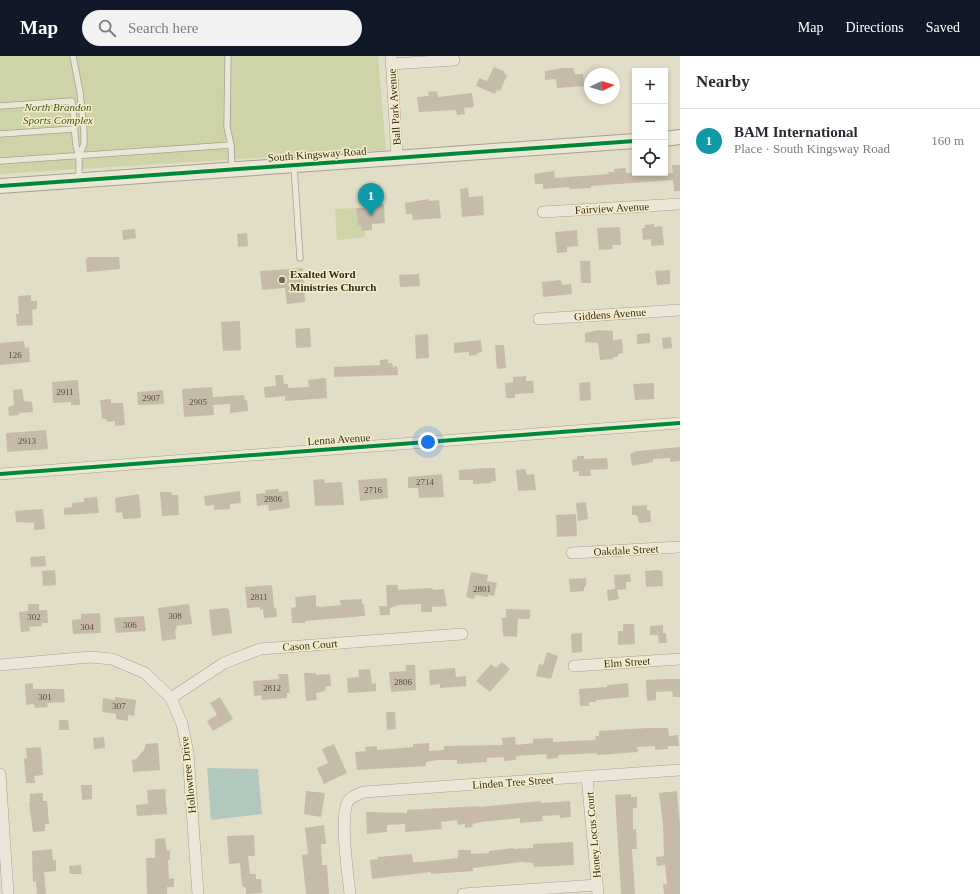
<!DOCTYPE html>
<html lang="en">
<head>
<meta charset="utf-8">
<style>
	:root { --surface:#fff; --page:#f2f2f3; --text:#2b2b33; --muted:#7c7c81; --line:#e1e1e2; --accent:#111827 }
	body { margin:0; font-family:Georgia,serif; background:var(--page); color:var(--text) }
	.controls { position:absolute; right:12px; top:12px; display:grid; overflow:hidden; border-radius:0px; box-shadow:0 2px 6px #0003 }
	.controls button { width:36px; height:36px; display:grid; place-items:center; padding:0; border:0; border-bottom:1px solid var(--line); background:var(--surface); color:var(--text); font:20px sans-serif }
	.compass { position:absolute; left:584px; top:12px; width:36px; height:36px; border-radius:50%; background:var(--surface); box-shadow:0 2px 6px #0003; rotate:86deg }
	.you { position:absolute; left:428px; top:386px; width:14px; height:14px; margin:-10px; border:3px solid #fff; border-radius:50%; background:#1a73e8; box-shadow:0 0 0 6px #1a73e833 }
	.badge { display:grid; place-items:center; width:26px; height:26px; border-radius:50%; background:var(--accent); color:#fff; font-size:13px; font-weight:700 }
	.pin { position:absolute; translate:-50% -33px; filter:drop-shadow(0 1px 2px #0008) }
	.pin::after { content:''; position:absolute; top:21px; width:14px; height:12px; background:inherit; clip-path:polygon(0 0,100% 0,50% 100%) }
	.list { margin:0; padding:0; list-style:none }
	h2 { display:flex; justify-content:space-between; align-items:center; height:52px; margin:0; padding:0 16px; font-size:17px }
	h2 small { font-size:13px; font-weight:400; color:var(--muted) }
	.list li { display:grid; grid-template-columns:26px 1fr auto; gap:12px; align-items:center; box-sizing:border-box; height:64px; padding:0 16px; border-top:1px solid var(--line) }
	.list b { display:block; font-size:15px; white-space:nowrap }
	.list p { margin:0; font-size:13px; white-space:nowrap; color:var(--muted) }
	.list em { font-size:13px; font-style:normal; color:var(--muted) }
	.icon { flex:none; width:22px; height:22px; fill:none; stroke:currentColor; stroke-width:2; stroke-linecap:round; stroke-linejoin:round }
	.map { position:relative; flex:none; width:680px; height:838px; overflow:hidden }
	header { display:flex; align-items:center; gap:24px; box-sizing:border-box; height:56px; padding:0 20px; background:var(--accent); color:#fff }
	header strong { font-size:19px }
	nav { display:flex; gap:22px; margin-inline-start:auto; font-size:14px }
	.search { width:280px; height:36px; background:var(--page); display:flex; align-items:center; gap:10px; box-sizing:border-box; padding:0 14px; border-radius:22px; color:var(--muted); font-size:15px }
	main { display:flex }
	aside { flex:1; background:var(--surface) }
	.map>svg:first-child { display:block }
</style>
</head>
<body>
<header>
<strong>Map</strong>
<div class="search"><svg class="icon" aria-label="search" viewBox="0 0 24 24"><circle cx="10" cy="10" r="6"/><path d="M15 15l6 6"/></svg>Search here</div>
<nav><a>Map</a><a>Directions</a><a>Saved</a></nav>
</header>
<main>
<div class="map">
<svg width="680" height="838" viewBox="0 0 680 838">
	<rect width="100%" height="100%" fill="#e2ddc7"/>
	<path fill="#ced4a8" d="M0,0H378L386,94L0,118Z
		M356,152L358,169H361L362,175H365V181L337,184L335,153Z"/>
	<path fill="#b3c8bd" d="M207,712L258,713L262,758L211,764Z"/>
	<path fill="#c6bba8" d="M494,11L505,16L504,18L507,19L500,35L497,34L495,38L476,30L479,22L487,25Z
		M563,12H573L575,18H583L584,30L557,32L556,23L545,24V15Z
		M437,35L438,41L472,37L474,51L464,52L465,58L457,59L456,54L419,56L417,41L429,40L428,36Z
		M672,109H680V135H674L673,124L591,130V132L570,133L569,131L543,133V128H535L534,118L546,116L554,115L555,122L609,118L608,116H614V113L626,112V117H673Z
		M468,132L469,141L483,140L484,159L462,161L460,133Z
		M429,143V145L439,144L441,162L413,164L412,158H406L405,147Z
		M374,148H384L385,167L372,168V174L362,175L361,169H358L356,152L374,151Z
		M654,168V171L662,170L664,189L651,190V183L643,184L642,172H645V169Z
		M620,171L621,189H612L613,193L599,194L597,172Z
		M135,173L136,182L123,184L122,174Z
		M577,174L578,190L567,191V196L557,197L555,176Z
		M247,177L248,190L238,191L237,178Z
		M89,201H119L120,213L87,216L86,203Z
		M580,205H590L591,227H581Z
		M303,212L305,246L287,248L285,232L262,234L260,215Z
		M670,214V228L657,229L655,215Z
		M419,218L420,230L400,231L399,219Z
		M561,224L562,229L571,228L572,238L543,241L542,226Z
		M31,239V245H37V253L32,254L33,269L17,270L16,258H19L18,240Z
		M240,265L241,294L223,295L221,266Z
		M310,272L311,291L296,292L295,273Z
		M598,274L613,275V284L622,283L623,297L618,298V301H613V303L600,304L598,287L585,286V277Z
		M650,277V287L637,288V278Z
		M428,278L429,302L416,303L415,279Z
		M671,281L672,292L663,293L662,282Z
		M481,284L482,296L477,297V299L469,300V296L454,297V287Z
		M24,285L25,292L29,291L30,306L0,309V287Z
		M495,289H504L506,312L497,313Z
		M388,303V307H392L393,311L397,310L398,319L334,321V311L380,309V304Z
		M275,319H283L284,328H288V332L309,331L308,324L326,322L327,342L285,345V340L265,342L264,331L276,330Z
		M526,320V325H533L534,337L515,338V342H506L505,327L513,326V321Z
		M78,324L80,349H71V346L53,347L52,326Z
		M590,326L591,344L580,345L579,327Z
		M654,327V343L635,344L633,328Z
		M212,331L213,341L244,339L245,344H247L248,355L230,357V348L213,349L214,359L184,361L182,333Z
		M22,333L24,345L32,346L33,356L19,357V359L9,360L8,351L14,349L13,334Z
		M163,334L164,348L138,349L137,336Z
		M111,343V347H123L125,369L115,370V365L107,366L106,363H102L100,344Z
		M46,374L48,393L7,396L6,377Z
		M680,391V405L670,406V402L653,403V406L632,410L630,398L637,395Z
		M577,400H584V403L607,402L608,413L590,414L591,420H579V415L573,416L572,404L577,403Z
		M487,412H495L496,425H491L492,427L473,428V424H459V414Z
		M525,413L527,419L534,418L536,434L518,435L516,414Z
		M442,418L444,441L419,442L418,432H408V421Z
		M387,422L388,442L360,445L358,424Z
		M324,423L325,427L342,426L344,449L315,450L313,424Z
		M279,433V436L288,435L290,452L269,455L268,449L257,450L256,438L266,437L265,434Z
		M240,435L241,447L230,448V453L214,454V449L205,450L204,440Z
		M160,436H171L172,439H178L179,459L162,460Z
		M139,438L141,462L123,463L122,456L116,457L115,442Z
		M97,441L99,457L64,459V452L72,451V447L84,446V442Z
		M586,446L588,463L578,465L576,447Z
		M647,449V454H650L651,466L639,467L637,459H632V450Z
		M43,453L45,473L34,474V467L16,466L15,455Z
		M576,458L577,480L557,481L556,459Z
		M45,500L46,510L31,511L30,501Z
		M55,514L56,529L43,530L42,515Z
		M657,514L662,515L663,530L646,531L645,515Z
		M471,516L488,519L487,525L497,527L494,540L488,539V541L476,539L474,543L466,541Z
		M630,518L631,526H626V533L617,534L619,543L608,545L607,534L615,533L614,519Z
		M586,522V531H584V535L570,536L569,523Z
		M272,529L274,552H276L277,561L264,562L263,553L260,554V551L247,552L245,531Z
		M386,529H398V534L432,532L433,534L444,533L447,550L432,551V556H421V548L399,549L390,552V559H380L379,550H387Z
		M316,539V550L320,551L341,549L340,544L362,543V548H364L365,560L305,565V567H292L291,552L296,551L295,541Z
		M28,548H39V554H47L48,567H42V570L29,571L30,575L21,576L19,556L28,555Z
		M189,548L192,568L176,570L177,573L175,574L176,583L162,585L158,552Z
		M225,552L229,553L232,577L212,580L209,554Z
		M506,553L530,554V563H518L517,581L503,580L502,562H506Z
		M100,557L101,577L73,578L72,564L81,563V558Z
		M144,560L146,575L116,577L114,562Z
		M623,568H634L635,588L618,589V575H623Z
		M663,569V577H666L667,587H659L658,579H650V570Z
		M582,577V596L572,597L571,578Z
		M547,596L558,600L551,623L536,620L539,608L543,609Z
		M502,606L510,613L490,636L476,625L491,608L496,612Z
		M406,609H415L416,634L391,636L389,616L406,615Z
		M455,612L456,621L466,620V630L440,632V628L430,629L429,614Z
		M370,613L372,628L376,627V635L348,637L347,622L359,621L358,614Z
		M304,617H316V619L330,618L331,630H326L325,635L316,637L317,644L306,645Z
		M278,618H288L290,637H287V642L262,644L261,639L254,640L253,625L279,623Z
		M663,623H680V641H673L672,635L656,636V644L647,645L646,624Z
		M33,627V633H64L65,646L47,647L48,651L35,652L34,648L26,649L25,628Z
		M628,627L629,641L596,644V646H589V650H580L579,633L607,631V629Z
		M115,641L136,644L134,660L128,659V665L116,663V658L102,656L103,642L115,644Z
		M220,641L233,663L213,675L207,665L217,659L210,647Z
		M386,656H395L396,673L387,674Z
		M59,664H68L69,674H59Z
		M648,672H668L669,680L678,679L679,690H668V693L655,694V690L637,691L638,696L597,699V697L558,699V702L547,703L546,698L516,700V704L504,705V701L487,702V706L457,708V704H438L426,706V710L357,714L355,696L366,695L365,691L377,690V694L413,691V688L429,687V695L444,694V690L503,689L502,682L515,681L516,689L533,687V683L553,682V686L596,684L595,680H599V675Z
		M104,681L105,692L94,693L93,682Z
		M158,687L160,714L133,716L132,704L136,703L144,694L146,688Z
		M334,688L347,717L324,728L317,712L328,707L322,693Z
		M41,691L43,719L34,720L35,727H26L24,703L27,702L26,692Z
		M81,729H92V743L82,744Z
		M165,733L167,758L137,760L136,749L148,748L147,734Z
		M306,735L325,737L321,761L304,758Z
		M677,735L680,770V838H664L663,828H667L665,809L657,810L656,801L664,800L663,768L659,737Z
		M43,737V745H47L49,768H45V775L33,776L29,747H30V738Z
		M631,738V741H637V752H633V773H636L637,793H632L635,838H621L615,739Z
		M541,745V747L570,745L571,761L560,762V759L542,760L543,765L520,767V762L481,766L472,768L473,771L465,772V768L458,769L457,764L441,766L442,773L405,776V768L387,769V776L367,778L366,756L407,757V754L479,750V751Z
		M324,769L326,788H321L322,809H327L329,838H306L302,799L308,798L305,772Z
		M254,779L255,800H248L250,818H256V823H261L262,837L246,838V832L242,830L240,807L229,808L227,780Z
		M165,782L166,790L167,795L170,794V804H168L169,823L174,822V831H167V838H147L146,802H155V783Z
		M573,786L574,809L534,811L533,807L521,806L473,812V815L431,818V816L372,823L370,804L378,803V801L412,798L413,806H421L458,802V794H471V798L489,797V795L513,792L514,793L533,792V788Z
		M52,793L53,804H56V815L44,816L46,838H37L36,825L33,826L32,795Z
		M81,809L82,818H70L69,810Z"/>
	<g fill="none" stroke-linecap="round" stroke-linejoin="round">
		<g stroke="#a6a091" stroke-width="7">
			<path id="service" d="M73,0L80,36L84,76V88L79,100V124
				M228,0L227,71L231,89
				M0,50L72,45L76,90L79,100
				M0,78L74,73
				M0,105L231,89L232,113
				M294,109L300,202"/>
		</g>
		<g stroke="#a6a091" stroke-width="12">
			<path id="minor" d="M391,0L397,101
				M391,8L454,4
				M543,156L680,148
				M539,263L680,254
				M0,418L680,367
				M572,497L680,491
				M0,609L90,601L112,603L145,617L171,642L182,668L188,697L198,838
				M574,610L680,603
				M171,642L224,607L260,593L462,578
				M0,718L8,838
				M587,721L598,838
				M350,838C348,818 339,761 348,745C352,740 358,738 364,736L680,714
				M463,838L597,829"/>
		</g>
		<g stroke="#a6a091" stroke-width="16">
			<path id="tertiary" d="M665,83L680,81
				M0,130L635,85"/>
		</g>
		<use href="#service" stroke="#eae6d8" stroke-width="5.5"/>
		<use href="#minor" stroke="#eae6d8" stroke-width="11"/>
		<use href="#tertiary" stroke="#eae6d8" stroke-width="14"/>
		<g stroke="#f6eeca" stroke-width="6">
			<path id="cycleway" d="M0,130L635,85
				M0,418L680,367"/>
		</g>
		<use href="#cycleway" stroke="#00873e" stroke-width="4"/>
	</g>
	<circle fill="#716857" stroke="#f6eeca" stroke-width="1.5" cx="282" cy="224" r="4"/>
	<g text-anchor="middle" stroke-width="3" stroke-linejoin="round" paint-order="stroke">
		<g font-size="9" fill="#584e3e">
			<text x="15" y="302">126</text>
			<text x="65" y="339">2911</text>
			<text x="151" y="345">2907</text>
			<text x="198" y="349">2905</text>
			<text x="27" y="388">2913</text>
			<text x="425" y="429">2714</text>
			<text x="373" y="437">2716</text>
			<text x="273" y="446">2806</text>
			<text x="482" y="536">2801</text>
			<text x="259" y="544">2811</text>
			<text x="175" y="563">308</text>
			<text x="34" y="564">302</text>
			<text x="130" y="572">306</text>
			<text x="87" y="574">304</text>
			<text x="403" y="629">2806</text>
			<text x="272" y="635">2812</text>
			<text x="45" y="644">301</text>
			<text x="119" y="653">307</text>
		</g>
		<g font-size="11" font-style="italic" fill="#3f5120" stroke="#f6eeca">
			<text x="58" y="55">North Brandon<tspan x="58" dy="13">Sports Complex</tspan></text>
		</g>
		<g font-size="11" fill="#34291a" stroke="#f6eeca">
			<text transform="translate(394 51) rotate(-94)" y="4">Ball Park Avenue</text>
			<text transform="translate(317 98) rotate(-4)" y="4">South Kingsway Road</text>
			<text transform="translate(612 152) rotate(-3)" y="4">Fairview Avenue</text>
			<text transform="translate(610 258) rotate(-4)" y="4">Giddens Avenue</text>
			<text transform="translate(339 383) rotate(-4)" y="4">Lenna Avenue</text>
			<text transform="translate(626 494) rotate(-3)" y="4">Oakdale Street</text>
			<text transform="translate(310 589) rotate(-4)" y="4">Cason Court</text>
			<text transform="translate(627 606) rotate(-4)" y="4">Elm Street</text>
			<text transform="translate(188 719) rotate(-96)" y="4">Hollowtree Drive</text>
			<text transform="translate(513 726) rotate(-4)" y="4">Linden Tree Street</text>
			<text transform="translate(593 779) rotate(-95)" y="4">Honey Locus Court</text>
		</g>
		<g font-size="11" font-weight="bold" fill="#34291a" stroke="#f6eeca" text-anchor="start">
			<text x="290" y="222">Exalted Word<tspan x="290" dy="13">Ministries Church</tspan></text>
		</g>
	</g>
</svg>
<div class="controls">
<button>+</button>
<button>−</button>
<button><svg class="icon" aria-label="locate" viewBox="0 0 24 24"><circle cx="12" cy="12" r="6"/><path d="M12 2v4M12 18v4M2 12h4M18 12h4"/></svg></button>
</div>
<svg class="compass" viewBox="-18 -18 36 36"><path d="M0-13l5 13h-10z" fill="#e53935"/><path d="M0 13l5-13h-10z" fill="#7c7c81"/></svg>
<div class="you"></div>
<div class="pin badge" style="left:371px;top:160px;background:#0f9aa8">1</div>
</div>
<aside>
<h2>Nearby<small></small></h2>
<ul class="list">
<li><span class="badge" style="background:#0f9aa8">1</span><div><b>BAM International</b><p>Place · South Kingsway Road</p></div><em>160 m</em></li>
</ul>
</aside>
</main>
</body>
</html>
